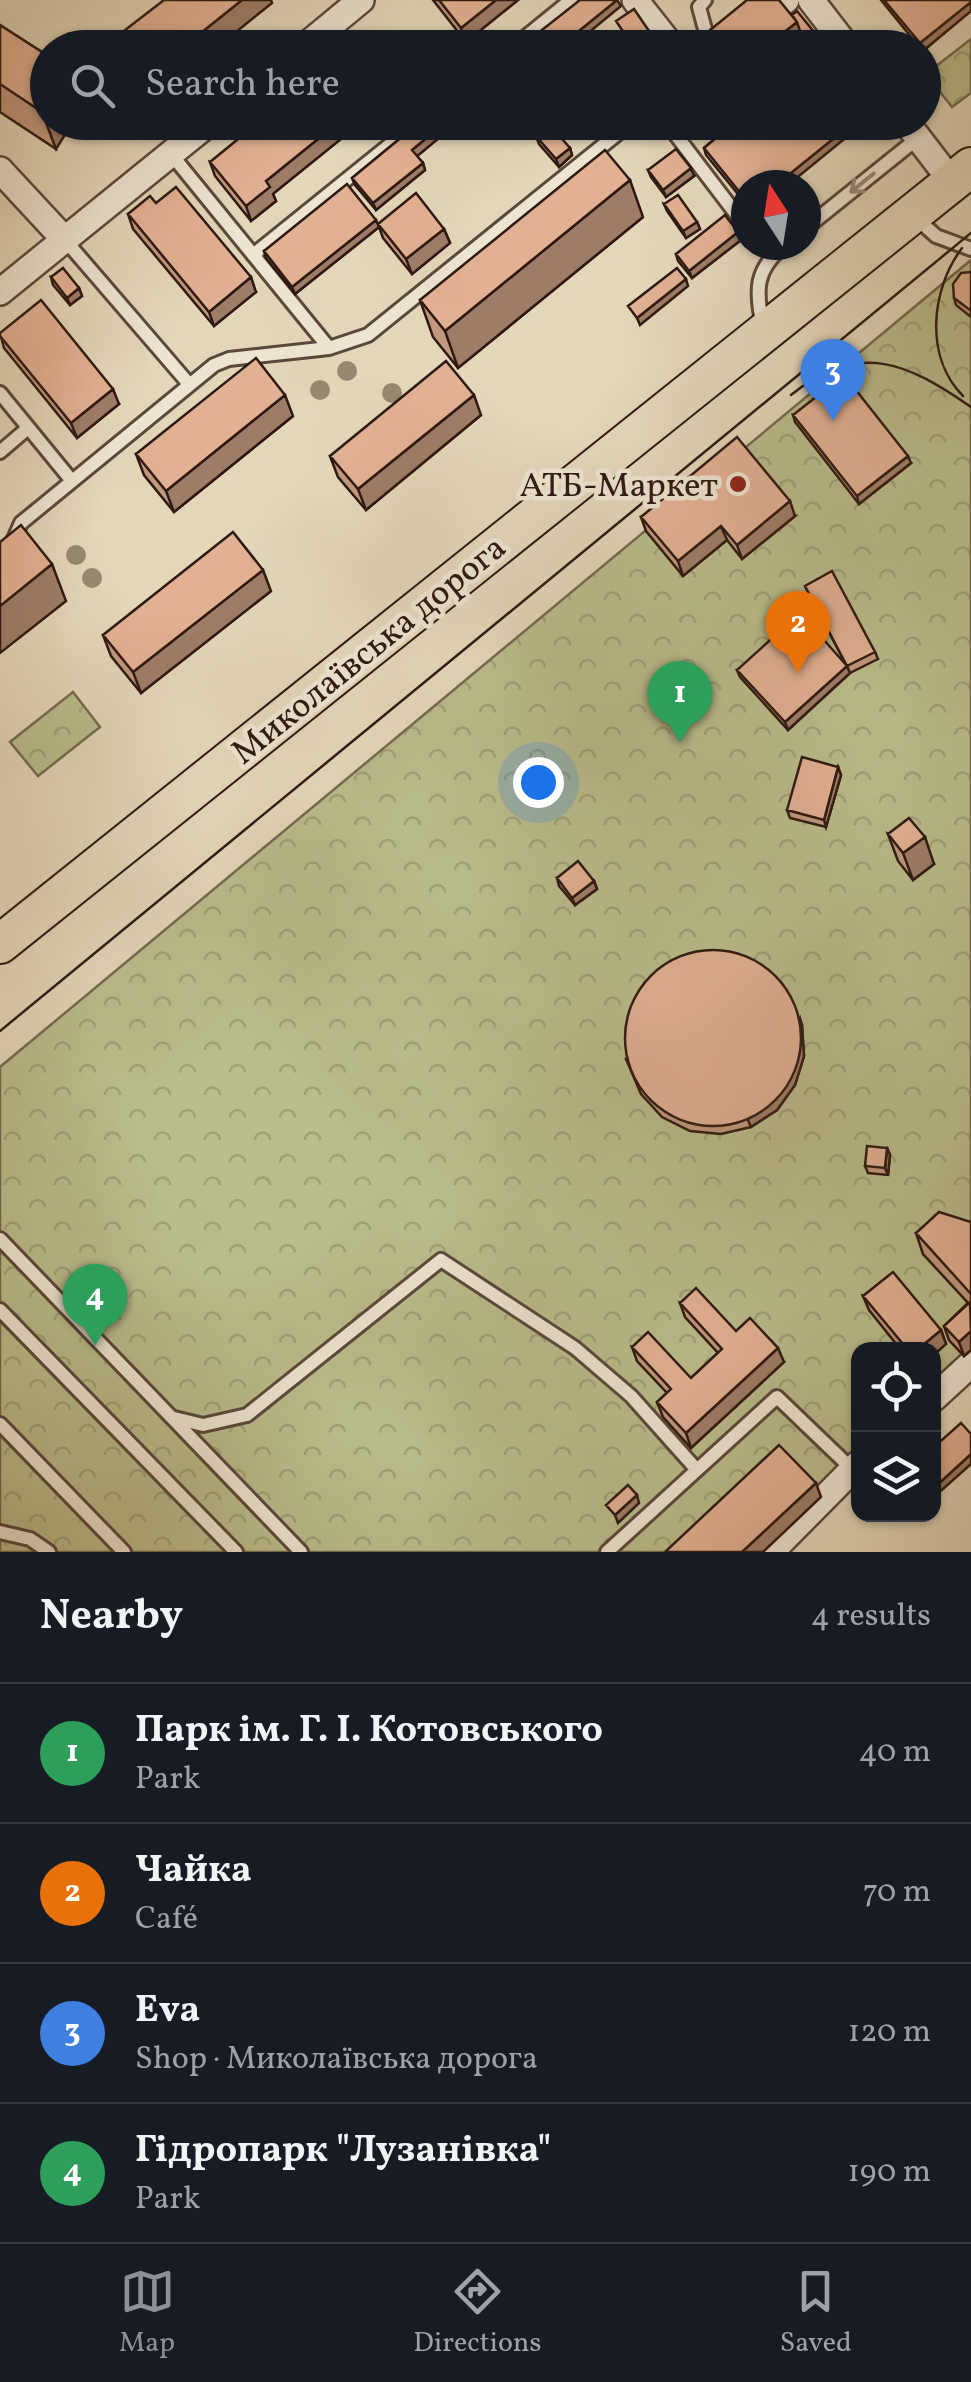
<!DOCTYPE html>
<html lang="en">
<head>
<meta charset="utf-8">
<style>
	:root { --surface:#171b24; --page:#20242c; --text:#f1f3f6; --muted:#9ea1a6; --line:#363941; --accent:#8c9099 }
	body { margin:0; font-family:Vollkorn,serif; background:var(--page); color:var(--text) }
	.controls { position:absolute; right:30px; bottom:30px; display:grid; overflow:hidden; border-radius:20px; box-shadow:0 2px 8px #0004 }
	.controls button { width:90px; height:90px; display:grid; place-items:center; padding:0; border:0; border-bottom:2px solid var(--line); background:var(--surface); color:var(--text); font:50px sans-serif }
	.compass { position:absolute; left:731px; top:170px; width:90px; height:90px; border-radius:50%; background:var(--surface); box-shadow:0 2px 8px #0004; rotate:348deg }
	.you { position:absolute; left:538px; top:782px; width:35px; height:35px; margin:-25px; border:8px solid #fff; border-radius:50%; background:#1a73e8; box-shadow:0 0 0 15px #1a73e833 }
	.badge { display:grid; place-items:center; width:65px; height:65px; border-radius:50%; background:var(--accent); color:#fff; font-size:32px; font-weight:700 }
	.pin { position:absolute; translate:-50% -82px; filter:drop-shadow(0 2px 5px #0008) }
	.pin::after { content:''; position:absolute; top:52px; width:35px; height:30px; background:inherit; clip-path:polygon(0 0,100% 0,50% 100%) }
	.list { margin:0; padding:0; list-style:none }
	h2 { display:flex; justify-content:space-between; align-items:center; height:130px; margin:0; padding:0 40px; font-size:42px }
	h2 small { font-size:32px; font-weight:400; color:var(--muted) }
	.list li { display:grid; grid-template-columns:65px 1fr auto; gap:30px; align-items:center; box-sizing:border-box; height:140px; padding:0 40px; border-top:2px solid var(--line) }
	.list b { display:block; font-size:38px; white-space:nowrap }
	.list p { margin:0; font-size:32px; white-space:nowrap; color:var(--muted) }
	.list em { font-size:32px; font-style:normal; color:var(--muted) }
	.icon { flex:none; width:55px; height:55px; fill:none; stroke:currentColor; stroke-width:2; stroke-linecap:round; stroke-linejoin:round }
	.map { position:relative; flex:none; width:971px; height:1552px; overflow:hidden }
	.search { position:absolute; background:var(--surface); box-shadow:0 2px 8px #0004; left:30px; right:30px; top:30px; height:110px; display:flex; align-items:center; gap:25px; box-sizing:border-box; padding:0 35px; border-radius:55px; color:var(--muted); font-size:38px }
	.sheet { height:690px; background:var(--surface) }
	nav { display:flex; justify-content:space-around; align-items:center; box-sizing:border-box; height:140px; border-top:2px solid var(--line); background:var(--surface); font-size:28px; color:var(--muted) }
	nav a { display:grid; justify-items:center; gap:5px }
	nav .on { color:var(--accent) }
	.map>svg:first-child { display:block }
</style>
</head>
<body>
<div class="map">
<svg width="971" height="1552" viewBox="0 0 971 1552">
	<defs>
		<pattern id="forest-crowns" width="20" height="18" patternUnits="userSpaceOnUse" patternTransform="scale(2.5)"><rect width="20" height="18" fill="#babc8b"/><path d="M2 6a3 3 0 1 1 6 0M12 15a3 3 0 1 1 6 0" fill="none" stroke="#a0a177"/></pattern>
	</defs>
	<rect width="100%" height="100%" fill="#e3d6b9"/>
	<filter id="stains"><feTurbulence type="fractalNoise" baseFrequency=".002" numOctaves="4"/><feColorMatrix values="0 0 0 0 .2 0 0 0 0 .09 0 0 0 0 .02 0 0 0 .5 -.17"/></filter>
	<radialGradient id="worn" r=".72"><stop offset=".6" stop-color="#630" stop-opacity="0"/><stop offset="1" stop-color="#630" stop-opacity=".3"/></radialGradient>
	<path fill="url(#forest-crowns)" stroke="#746a4e" stroke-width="2.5" d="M971,39V93L952,107L926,74Z
		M971,260V1364L934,1398V1350H858V1464L771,1552H0V1067Z
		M73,692L100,727L38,776L10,742Z"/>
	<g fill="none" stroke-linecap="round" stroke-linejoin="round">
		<g stroke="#5b483b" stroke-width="18">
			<path id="lane" d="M705,0L699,7L710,48
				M512,48L571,0
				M666,122L746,227
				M171,154L329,348
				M914,216L936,236L971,249
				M806,228L918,138
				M65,240L189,384
				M253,255L418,122
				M763,326C755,290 755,269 785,245
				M0,393L72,481
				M0,452L28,428
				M0,571L21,523L214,365L229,359L329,348L368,335L632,122
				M0,1239L301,1552
				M0,1310L236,1552
				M174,1418L203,1425L247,1415L441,1260L575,1348L631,1396L697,1470
				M0,1424L124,1552
				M0,1532L30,1539L49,1552
				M607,1552L777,1397L853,1470"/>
		</g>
		<g stroke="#5b483b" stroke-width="30">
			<path id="street" d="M635,0L673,48
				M811,0L848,48
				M303,48L361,0
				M725,48L786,0
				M906,122L952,182
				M0,170L65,240
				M0,292L210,122
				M934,1398L971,1364
				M771,1552L858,1464"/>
		</g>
		<g stroke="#2e1911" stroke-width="42">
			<path id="primary" d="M0,944L971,167"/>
		</g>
		<use href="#lane" stroke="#ede4d2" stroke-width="12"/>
		<use href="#street" stroke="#ede4d2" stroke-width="25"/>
		<use href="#primary" stroke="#e3d6b9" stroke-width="38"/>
		<path stroke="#2e1911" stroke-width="2.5" d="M962,248C931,289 924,357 963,396
			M791,395C859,340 908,363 971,407
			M0,1031L971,233"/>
	</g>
	<g fill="#978971">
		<circle cx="347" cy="371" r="10"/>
		<circle cx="320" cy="390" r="10"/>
		<circle cx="392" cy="393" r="10"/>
		<circle cx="76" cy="555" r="10"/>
		<circle cx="92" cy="578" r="10"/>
	</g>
	<path fill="#c2987e" stroke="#2e1911" stroke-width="2.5" d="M433,0H518L466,42Z
		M881,0H971V11L924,50V48H920Z
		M0,25L48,56L56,149L0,112Z
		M420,122H458L417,156L423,163L425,170L376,210L355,185L352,178Z
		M721,122H865L746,185V204L706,155L704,148L726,129Z
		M536,136L570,148L572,155L559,167L539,144Z
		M210,162L273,194L276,201L251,221L215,176Z
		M648,170L694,176L666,197L651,177Z
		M156,203L256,292L214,326L133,229L128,214Z
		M664,204L697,222L700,229L686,238L667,211Z
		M643,217L458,368L433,337L420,300Z
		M378,224L444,229L450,243L412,274L383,238Z
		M379,227L295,294L266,258L264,251Z
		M738,232L741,240L692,278L678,261L676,254Z
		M971,272V317L956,305L954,298Z
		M51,277L79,288L82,296L70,305L53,285Z
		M0,333L119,404L77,438L4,348Z
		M481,415L366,510L338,477L330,456Z
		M793,415L911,463L859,504L795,422Z
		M293,416L174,512L144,475L136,454Z
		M795,516L742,559L727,540L683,576L646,531L641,517Z
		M805,586L875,652L878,659L850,673L788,730L740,677L737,670L845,663Z
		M271,591L141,693L111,656L103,635Z
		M838,767L841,775L826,827L790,818L787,810Z
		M888,834L934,864L913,880L898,861Z
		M557,878L594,881L597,889L575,905L559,886Z
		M802,1025L804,1056L795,1085L777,1110L751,1127L721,1134L690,1131L662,1117L641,1094L626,1059Z
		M887,1148L890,1155L888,1175L868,1173L865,1166Z
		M971,1222V1350L964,1356L949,1340L944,1326L968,1303L923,1254L916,1233Z
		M863,1296L941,1330L946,1344L934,1350H901L869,1310Z
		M680,1303L736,1331L784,1362L691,1448L663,1417L657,1402L667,1393L637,1361L632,1347L691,1378L718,1353L685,1317Z"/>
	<path fill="#9e7c67" stroke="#2e1911" stroke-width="2.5" d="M242,0H271L272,3L216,48H182Z
		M496,0H518L466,42L461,28Z
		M617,0L621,6L570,48H558Z
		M971,2V11L924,50L920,43Z
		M797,22L806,48H776L778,37Z
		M649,31L652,38L638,48H633L631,43Z
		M48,104V122H73L56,149L42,112Z
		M339,122H362L273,194L276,201L251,221L246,206L266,181Z
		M446,122H458L415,158L412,150Z
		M854,122H865L788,185H776Z
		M570,148L572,155L559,167L556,159Z
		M423,163L425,170L376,210L373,203Z
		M691,168L694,176L666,197L663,190Z
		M630,180L643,217L458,368L445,331Z
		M376,220L379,227L295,294L292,287Z
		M697,222L700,229L686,238L683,231Z
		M444,229L450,243L412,274L406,259Z
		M738,232L741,240L692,278L689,271Z
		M251,277L256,292L214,326L209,312Z
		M686,279L688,286L640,325L637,318Z
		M79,288L82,296L70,305L67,298Z
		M113,389L119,404L77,438L71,423Z
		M285,395L293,416L174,512L166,491Z
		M474,395L481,415L366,510L358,489Z
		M908,456L911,463L859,504L857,496Z
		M790,501L795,516L742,559L737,545Z
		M721,526L727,540L683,576L678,561Z
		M52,564L66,601L0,653V606Z
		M263,570L271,591L141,693L133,672Z
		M847,666L850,673L788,730L785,722Z
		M838,767L841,775L826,827L824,820Z
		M925,837L934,864L913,880L903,853Z
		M594,881L597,889L575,905L572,898Z
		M800,1018L802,1025L804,1056L795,1085L777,1110L751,1127L748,1120Z
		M887,1148L890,1155L888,1175L885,1168Z
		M941,1330L946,1344L934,1355V1350H917Z
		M971,1331V1350L964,1356L959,1342Z
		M778,1348L784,1362L691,1448L686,1433Z
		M971,1454V1464L934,1497V1488Z
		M816,1483L821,1497L763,1552H742Z
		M637,1495L639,1503L618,1523L615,1515Z"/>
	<path fill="#e2b193" stroke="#2e1911" stroke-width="2.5" d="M164,0H242L182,48H131L120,34Z
		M439,0H496L461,28Z
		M580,0H617L558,48H533L528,41Z
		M747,0H779L797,22L778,37L782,42L776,48H688Z
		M884,0H971V2L920,43Z
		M634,9L649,31L631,43L616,21Z
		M797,11L827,48H806L797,22L792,15Z
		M0,25L48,56V104L42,112L0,84Z
		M364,37L373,48H351Z
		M259,122H339L266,181L270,187L246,206L210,162Z
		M420,122H446L412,150L423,163L373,203L352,178Z
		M735,122H854L776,185H746V200L704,148Z
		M550,125L570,148L556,159L536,136Z
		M676,149L691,168L663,190L648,170Z
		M605,150L630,180L445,331L420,300Z
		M347,184L376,220L292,287L264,251Z
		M176,187L251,277L209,312L128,214L150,196L156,203Z
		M416,193L444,229L406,259L378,224Z
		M678,195L697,222L683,231L664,204Z
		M725,215L738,232L689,271L676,254Z
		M63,268L79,288L67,298L51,277Z
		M677,268L686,279L637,318L628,306Z
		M971,272V310H970L954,298L953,284L961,273Z
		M41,300L113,389L71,423L0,336V333Z
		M256,358L285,395L166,491L136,454Z
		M446,361L474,395L358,489L330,456Z
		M844,375L908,456L857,496L793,415Z
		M737,437L790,501L737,545L721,526L678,561L641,517Z
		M21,525L52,564L0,606V542Z
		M233,532L263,570L133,672L103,635Z
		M832,571L875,652L847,666L785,722L737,670L800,613L847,666L805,586Z
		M802,757L838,767L824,820L787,810Z
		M909,818L925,837L903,853L888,834Z
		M578,861L594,881L572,898L557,878Z
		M625 1038a88 88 0 1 1 176 0a88 88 0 1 1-176 0Z
		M867,1146L887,1148L885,1168L865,1166Z
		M939,1212L971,1222V1294L916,1233Z
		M893,1272L941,1330L917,1350H908L863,1296Z
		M696,1288L736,1331L750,1318L778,1348L686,1433L657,1402L671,1389L632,1347L648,1332L691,1378L722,1349L680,1303Z
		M970,1302L971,1331L959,1342L944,1326Z
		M961,1423L971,1434V1454L934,1488V1447Z
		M779,1445L816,1483L742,1552H665Z
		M628,1485L637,1495L615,1515L606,1505Z"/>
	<defs><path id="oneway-shaft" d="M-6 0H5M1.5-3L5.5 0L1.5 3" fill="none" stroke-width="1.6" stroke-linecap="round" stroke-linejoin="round" transform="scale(2.5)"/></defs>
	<use stroke="#97897b" href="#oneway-shaft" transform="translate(862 183) rotate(141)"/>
	<circle fill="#8f2418" stroke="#ede4d2" stroke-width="4" cx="738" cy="484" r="10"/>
	<g text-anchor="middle" stroke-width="9" stroke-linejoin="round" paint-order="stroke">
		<g font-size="35" fill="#2e1911" stroke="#ede4d2" text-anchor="end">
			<text x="718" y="496">АТБ-Маркет</text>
		</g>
		<g font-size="35" fill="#2e1911" stroke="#ede4d2">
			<text transform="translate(368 649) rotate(-39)" y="12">Миколаївська дорога</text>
		</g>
	</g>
	<rect width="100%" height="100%" filter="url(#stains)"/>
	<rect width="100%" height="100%" fill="url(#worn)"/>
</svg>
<div class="controls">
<button><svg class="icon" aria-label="locate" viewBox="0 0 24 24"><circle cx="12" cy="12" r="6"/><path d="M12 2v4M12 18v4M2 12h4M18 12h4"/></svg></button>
<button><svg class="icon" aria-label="layers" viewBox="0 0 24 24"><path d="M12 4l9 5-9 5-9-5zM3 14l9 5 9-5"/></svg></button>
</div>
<svg class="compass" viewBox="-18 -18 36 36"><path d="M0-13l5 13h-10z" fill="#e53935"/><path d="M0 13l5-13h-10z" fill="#9ea1a6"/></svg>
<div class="you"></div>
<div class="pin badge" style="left:680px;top:743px;background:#2e9e5b">1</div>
<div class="pin badge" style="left:798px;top:673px;background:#e8710a">2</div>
<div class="pin badge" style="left:833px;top:421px;background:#3f7fe0">3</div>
<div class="pin badge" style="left:95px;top:1346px;background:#2e9e5b">4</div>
<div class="search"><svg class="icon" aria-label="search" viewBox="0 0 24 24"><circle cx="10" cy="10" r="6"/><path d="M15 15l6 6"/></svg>Search here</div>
</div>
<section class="sheet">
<h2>Nearby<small>4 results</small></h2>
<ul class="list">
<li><span class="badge" style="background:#2e9e5b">1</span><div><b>Парк ім. Г. І. Котовського</b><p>Park</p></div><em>40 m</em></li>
<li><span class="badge" style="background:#e8710a">2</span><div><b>Чайка</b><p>Café</p></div><em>70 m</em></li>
<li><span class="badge" style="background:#3f7fe0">3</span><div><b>Eva</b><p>Shop · Миколаївська дорога</p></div><em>120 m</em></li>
<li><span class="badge" style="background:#2e9e5b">4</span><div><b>Гідропарк &quot;Лузанівка&quot;</b><p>Park</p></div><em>190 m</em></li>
</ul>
</section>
<nav>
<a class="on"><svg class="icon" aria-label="map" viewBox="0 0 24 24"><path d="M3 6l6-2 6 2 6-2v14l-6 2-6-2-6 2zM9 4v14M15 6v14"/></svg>Map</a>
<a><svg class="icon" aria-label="directions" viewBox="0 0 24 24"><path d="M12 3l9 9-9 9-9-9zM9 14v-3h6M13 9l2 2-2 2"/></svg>Directions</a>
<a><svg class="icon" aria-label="saved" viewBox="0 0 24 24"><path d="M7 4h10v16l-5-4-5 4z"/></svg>Saved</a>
</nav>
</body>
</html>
